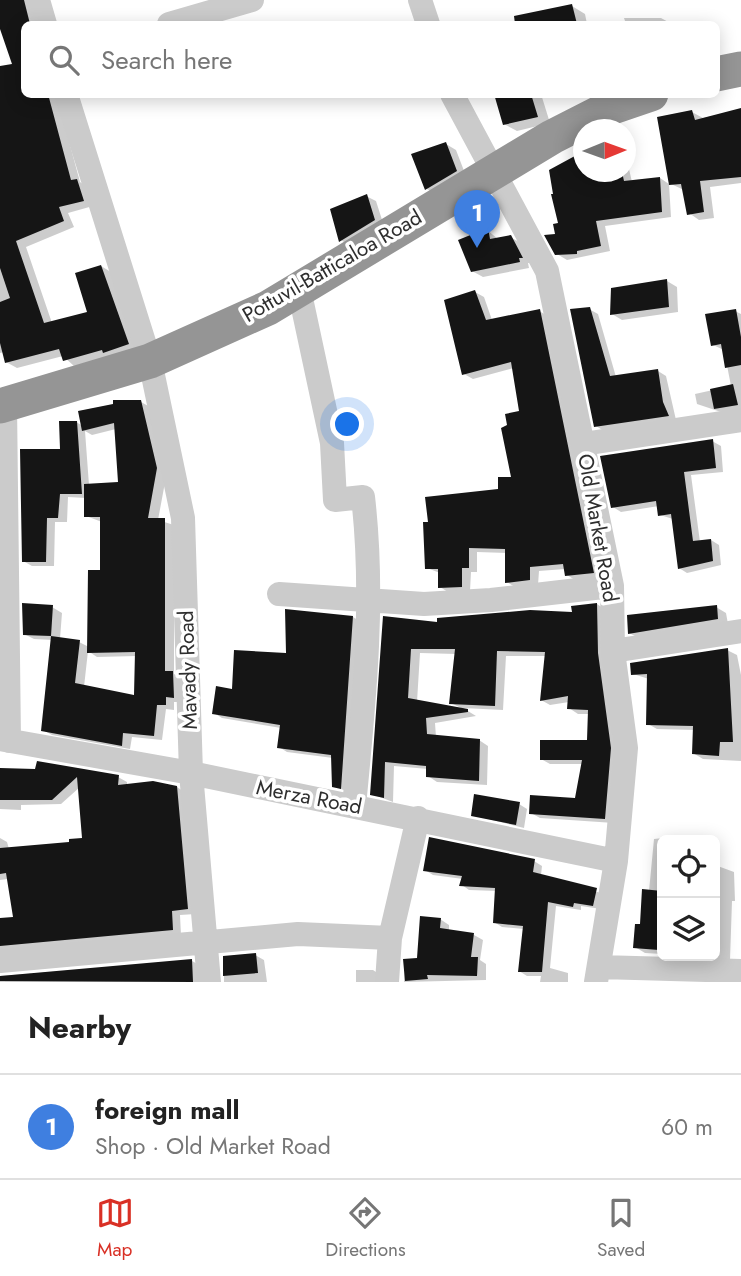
<!DOCTYPE html>
<html lang="en">
<head>
<meta charset="utf-8">
<style>
	:root { --surface:#fff; --page:#f2f2f2; --text:#222; --muted:#767676; --line:#e0e0e0; --accent:#d93025 }
	body { margin:0; font-family:Jost,sans-serif; background:var(--page); color:var(--text) }
	.controls { position:absolute; right:21px; bottom:21px; display:grid; overflow:hidden; border-radius:10px; box-shadow:0 4px 18px #0003 }
	.controls button { width:63px; height:63px; display:grid; place-items:center; padding:0; border:0; border-bottom:2px solid var(--line); background:var(--surface); color:var(--text); font:35px sans-serif }
	.compass { position:absolute; left:573px; top:119px; width:63px; height:63px; border-radius:50%; background:var(--surface); box-shadow:0 4px 18px #0003; rotate:89deg }
	.you { position:absolute; left:348px; top:425px; width:24px; height:24px; margin:-18px; border:5px solid #fff; border-radius:50%; background:#1a73e8; box-shadow:0 0 0 10px #1a73e833 }
	.badge { display:grid; place-items:center; width:46px; height:46px; border-radius:50%; background:var(--accent); color:#fff; font-size:23px; font-weight:700 }
	.pin { position:absolute; translate:-50% -58px; filter:drop-shadow(0 2px 4px #0008) }
	.pin::after { content:''; position:absolute; top:37px; width:24px; height:21px; background:inherit; clip-path:polygon(0 0,100% 0,50% 100%) }
	.list { margin:0; padding:0; list-style:none }
	h2 { display:flex; justify-content:space-between; align-items:center; height:91px; margin:0; padding:0 28px; font-size:30px }
	h2 small { font-size:23px; font-weight:400; color:var(--muted) }
	.list li { display:grid; grid-template-columns:46px 1fr auto; gap:21px; align-items:center; box-sizing:border-box; height:105px; padding:0 28px; border-top:2px solid var(--line) }
	.list b { display:block; font-size:26px; white-space:nowrap }
	.list p { margin:0; font-size:23px; white-space:nowrap; color:var(--muted) }
	.list em { font-size:23px; font-style:normal; color:var(--muted) }
	.icon { flex:none; width:38px; height:38px; fill:none; stroke:currentColor; stroke-width:2; stroke-linecap:round; stroke-linejoin:round }
	.map { position:relative; flex:none; width:741px; height:982px; overflow:hidden }
	.search { position:absolute; background:var(--surface); box-shadow:0 4px 18px #0003; left:21px; right:21px; top:21px; height:77px; display:flex; align-items:center; gap:18px; box-sizing:border-box; padding:0 24px; border-radius:10px; color:var(--muted); font-size:26px }
	.sheet { height:196px; background:var(--surface) }
	nav { display:flex; justify-content:space-around; align-items:center; box-sizing:border-box; height:98px; border-top:2px solid var(--line); background:var(--surface); font-size:19px; color:var(--muted) }
	nav a { display:grid; justify-items:center; gap:4px }
	nav .on { color:var(--accent) }
	.map>svg:first-child { display:block }
</style>
</head>
<body>
<div class="map">
<svg width="741" height="982" viewBox="0 0 741 982">
	<rect width="100%" height="100%" fill="#fff"/>
	<path fill="#0003" fill-rule="evenodd" d="M0,0H36L37,24H24V94H62L60,108L80,182L87,187L93,206L68,213L74,227L26,247L52,323L89,313L101,266L111,272L138,350L74,366L63,356L17,368L6,362L4,352L0,353V102L21,86L0,24Z
		M572,6L585,14L587,24H545L541,12Z
		M624,18H661L672,24H626Z
		M496,94H541L550,123L517,131L504,124Z
		M741,110V183L710,187L714,218L699,220L689,213L684,190L671,184L692,112L703,118Z
		M446,144L456,150L466,176L436,194L427,189Z
		M626,156L632,182L660,178L669,184L671,217L605,226L610,251L567,260L557,254L560,224L584,172H626Z
		M366,196L376,201L384,226L350,246L341,240Z
		M487,230L498,239L510,237L521,243L531,263H528L529,268L483,277L472,271Z
		M667,281L677,287L678,312L622,320L612,314Z
		M475,292L484,297L492,320L539,311L548,316L602,577L575,580L567,575L565,569L539,571L538,585L515,587L507,582V553L477,552V572H471L470,591L448,592L440,587V573L427,568L514,479L521,413L514,368L473,379L464,374Z
		M589,309L598,314L616,377L658,371L666,376L676,420L604,431L596,426Z
		M735,311L741,314V411L724,413L697,404L695,394L731,386L724,350L713,345Z
		M141,402L150,407L166,477L158,520L174,525V674L182,678V702H174V710L166,709L162,740L132,737L130,749L52,735L43,730L53,640L34,639L24,634L52,607L62,613L60,639L79,642L89,647L102,572V522L86,516V498L68,497L67,522H55L54,566H32L23,561L62,451L76,422L83,426ZM116,429L120,484L89,485L85,431L92,435ZM88,651L97,657L137,656L136,697L84,687Z
		M712,441L721,446L723,472L691,475L700,542L711,540L719,545L721,565L687,573L679,568L673,519L660,515L659,506L621,512L613,507Z
		M597,604L606,610L620,754L614,823L540,818L531,813L577,800L583,764H550L541,759L588,742L589,714H578L569,708V702L550,705L541,700L547,656H506L503,710L463,708L476,716L435,723L436,737L479,740L488,746L487,785L437,782L428,776V769L394,766L393,802L372,794L384,618L439,624L574,614ZM420,653L456,654L451,703L463,709L417,702Z
		M716,607L726,613L728,624L639,638L629,633Z
		M353,617L361,622L349,792L333,786V758L287,752L279,747L281,728L222,718L214,713L234,691L287,655Z
		M727,650L737,655L741,675V761L703,759L693,753L695,730L657,729L648,724L649,679L633,674Z
		M0,770L118,777L127,782V786L177,787L186,793L196,914L180,915L181,935L0,956V919L15,918L8,879L0,880V838L7,842L9,849L71,843L83,839L80,787L61,804L21,805V810L0,809Z
		M519,804L527,809L524,828L473,815Z
		M672,837L678,840H662V954L645,953L635,947L649,891L654,839Z
		M534,861L542,866L541,875L604,894L601,909L581,906V910L556,906L550,968L568,973V982H540L541,976H527L519,971L524,929L502,927L494,922L497,891L469,890L462,885L463,879L433,875L425,870Z
		M715,865L734,872L735,901H732L730,960L708,959L702,956H715Z
		M440,919L449,925V931L474,935L483,940L480,960L486,964V980L404,982L405,961L419,959Z
		M255,955L264,960L267,982H224V958Z
		M192,961L201,966L203,982H0V976Z
		M356,970H373L382,976V982H356Z"/>
	<path fill="#151515" d="M0,0H24L30,24H24V94H48L71,180L77,179L84,201L59,207L64,221L16,241L44,323L87,312L75,273L101,265L129,344L103,353L102,350L63,361L59,349L5,363L0,343V302L10,298L0,268V66L12,64L0,29Z
		M572,4L577,24H515L514,16Z
		M494,94H531L538,117L503,125Z
		M741,108V177L700,181L704,212L687,215L681,184L669,185L657,117L692,110L695,120Z
		M446,142L457,171L425,190L411,154Z
		M584,151V172H622L624,181L660,177L662,212L596,221L601,246L577,251V254L555,255L544,235L555,234L553,224L558,223L551,194H553L549,170Z
		M367,194L375,220L339,242L330,209Z
		M488,228L490,239L511,235L523,258H519L520,262L471,272L458,240Z
		M667,279L669,307L610,315L611,288Z
		M475,290L486,320L540,309L594,573L565,576L563,564L530,567V580L505,583V549L469,548V568H462V587L438,588V569H425L423,522H428L425,497L498,489V477H511L501,428L507,425L505,414L519,411L511,362L462,375L444,300Z
		M590,307L610,376L658,369L663,402L669,416L594,427L570,309Z
		M736,309L741,337V365L725,368L721,344L711,346L705,314Z
		M733,384L738,405L714,409L710,389Z
		M113,400H141L157,468L148,518H165V671H173L174,698L166,697V705H157L154,736L123,733L122,746L41,731L51,636L80,640L75,683L134,695L135,652L87,653L88,570H100V517H84V484L118,482L114,423L82,431L78,411L113,404Z
		M59,421H77L82,494H60L58,518H47L46,562H22L20,449H60Z
		M713,439L716,468L684,472L693,541L711,539L713,561L678,569L671,514L658,516L656,501L611,508L600,456Z
		M22,603L53,605L51,636L23,635Z
		M597,603L598,653L611,748L605,819L529,814L530,795L575,798L582,760H540V740H587L588,710L567,709L568,696L540,701L545,652L497,651L495,706L449,704L455,649H411L408,698L468,709V712L426,718L427,734L480,739L479,781L426,777V766L385,762L384,798L370,795L383,616L437,622V618L530,610L572,612L571,606Z
		M717,605L718,619L628,634L627,615Z
		M285,609L353,616L341,789L332,787L331,755L277,748L280,725L212,714L216,686L232,689L234,650L286,653Z
		M728,648L733,742H720L719,756L692,754L693,726L646,725L647,674L631,675L630,663Z
		M37,761L119,775L118,785L153,781L177,786L188,909L172,911L173,930L0,946V918L13,917L6,873L0,874V848L69,842V839L82,838L77,777L52,800H0V768L35,769Z
		M474,794L520,802L516,825L471,816Z
		M429,837L535,859L533,872L597,888L593,906L574,903L573,907L548,902L542,972H518L523,926L493,923L495,888L459,886L462,876L423,871Z
		M642,889L662,891L659,950L633,948L635,924H640Z
		M420,916L441,918L440,928L474,933L471,957H478L477,976L427,975L428,979L405,981L403,959L417,958Z
		M256,953L258,973L223,976V956Z
		M192,959L193,982L0,981V976Z"/>
	<g fill="none" stroke-linecap="round" stroke-linejoin="round">
		<path stroke="#cbcbcb" stroke-width="24" d="M38,0L45,24
			M420,0L428,24
			M169,24L252,0
			M66,94L150,361L183,518L191,773L209,982
			M452,94L547,271L612,586L613,651L626,748L616,861L596,982
			M299,289L332,443L335,500L363,497C375,600 364,703 354,806
			M5,404L9,741
			M583,444L741,420
			M279,594L424,604L491,600L612,586
			M613,651L741,631
			M0,739L191,773L616,861
			M0,961L298,934L390,938
			M600,967L741,971
			M387,982L390,938L418,818"/>
		<path stroke="#959595" stroke-width="35" d="M716,74L741,69
			M0,406L150,361L268,308L552,137L607,109L651,94"/>
	</g>
	<g text-anchor="middle" stroke-width="7" stroke-linejoin="round" paint-order="stroke">
		<g font-size="21" fill="#2e2e2e" stroke="#fff">
			<text transform="translate(332 266) rotate(-30)" y="7">Pottuvil-Batticaloa Road</text>
			<text transform="translate(598 528) rotate(80)" y="7">Old Market Road</text>
			<text transform="translate(188 670) rotate(-92)" y="7">Mavady Road</text>
			<text transform="translate(309 797) rotate(11)" y="7">Merza Road</text>
		</g>
	</g>
</svg>
<div class="controls">
<button><svg class="icon" aria-label="locate" viewBox="0 0 24 24"><circle cx="12" cy="12" r="6"/><path d="M12 2v4M12 18v4M2 12h4M18 12h4"/></svg></button>
<button><svg class="icon" aria-label="layers" viewBox="0 0 24 24"><path d="M12 4l9 5-9 5-9-5zM3 14l9 5 9-5"/></svg></button>
</div>
<svg class="compass" viewBox="-18 -18 36 36"><path d="M0-13l5 13h-10z" fill="#e53935"/><path d="M0 13l5-13h-10z" fill="#767676"/></svg>
<div class="you"></div>
<div class="pin badge" style="left:477px;top:248px;background:#3f7fe0">1</div>
<div class="search"><svg class="icon" aria-label="search" viewBox="0 0 24 24"><circle cx="10" cy="10" r="6"/><path d="M15 15l6 6"/></svg>Search here</div>
</div>
<section class="sheet">
<h2>Nearby<small></small></h2>
<ul class="list">
<li><span class="badge" style="background:#3f7fe0">1</span><div><b>foreign mall</b><p>Shop · Old Market Road</p></div><em>60 m</em></li>
</ul>
</section>
<nav>
<a class="on"><svg class="icon" aria-label="map" viewBox="0 0 24 24"><path d="M3 6l6-2 6 2 6-2v14l-6 2-6-2-6 2zM9 4v14M15 6v14"/></svg>Map</a>
<a><svg class="icon" aria-label="directions" viewBox="0 0 24 24"><path d="M12 3l9 9-9 9-9-9zM9 14v-3h6M13 9l2 2-2 2"/></svg>Directions</a>
<a><svg class="icon" aria-label="saved" viewBox="0 0 24 24"><path d="M7 4h10v16l-5-4-5 4z"/></svg>Saved</a>
</nav>
</body>
</html>
